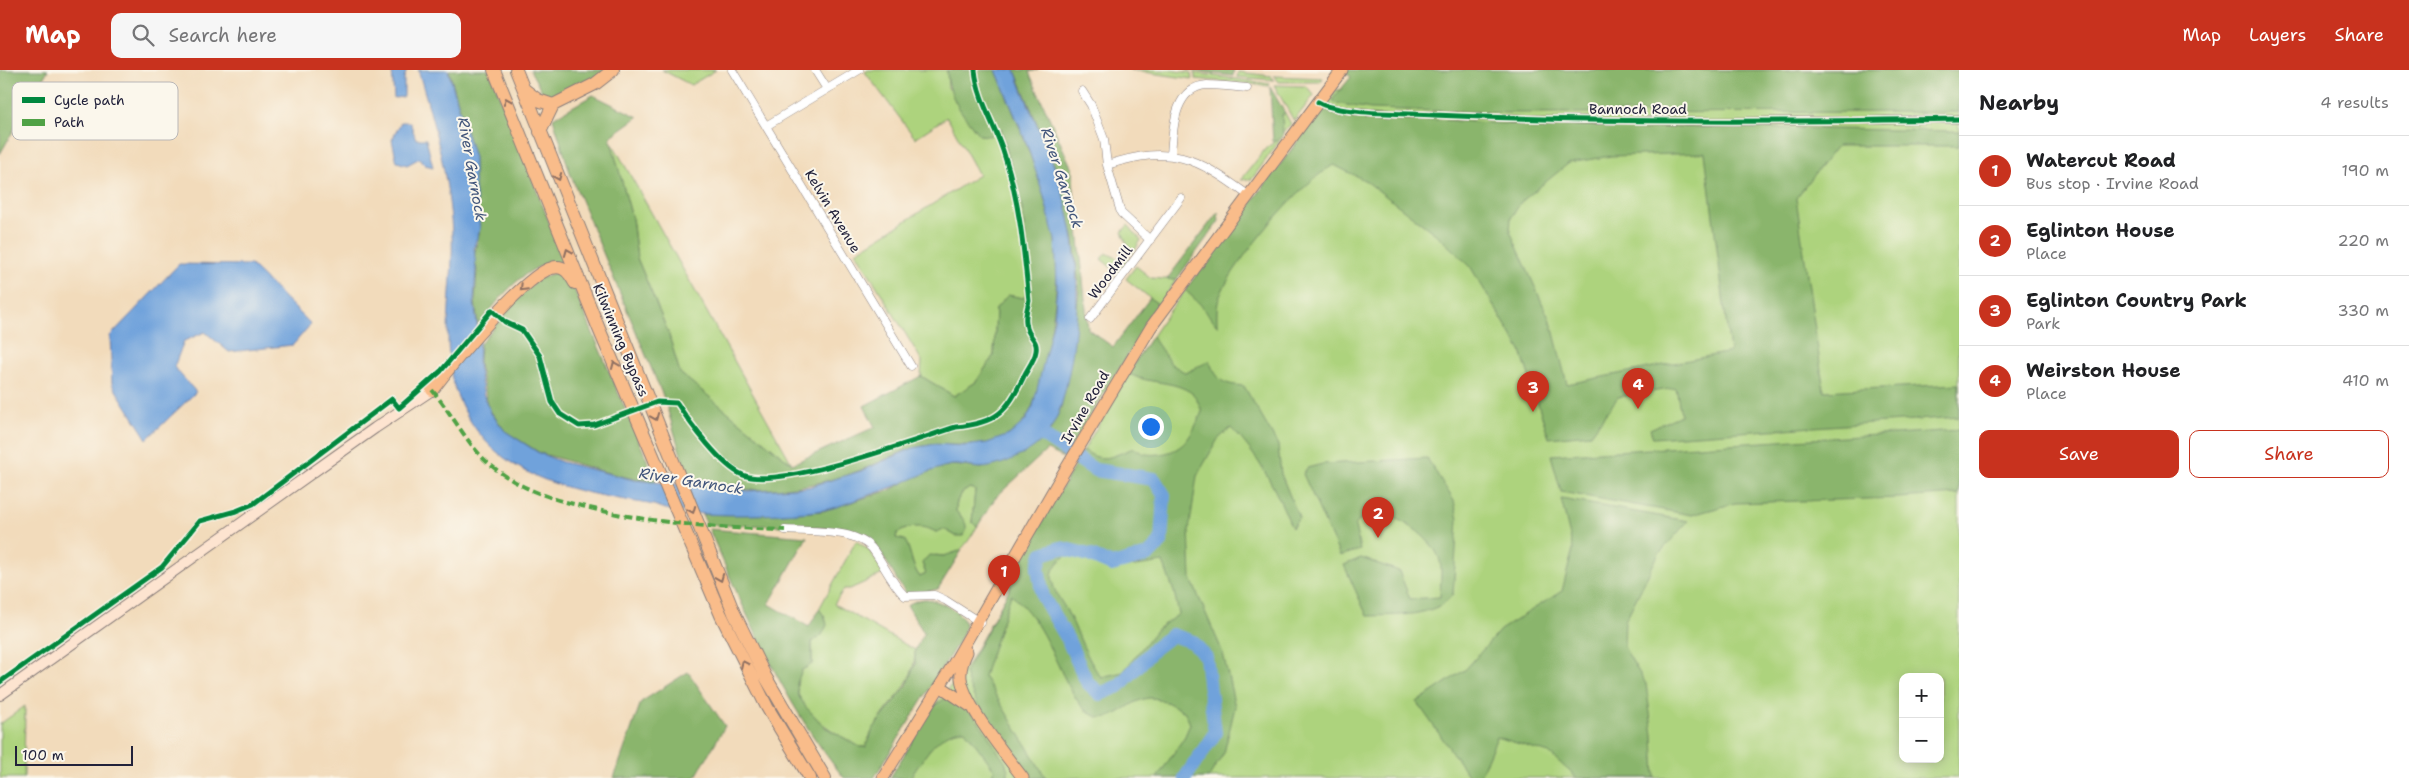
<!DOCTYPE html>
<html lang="en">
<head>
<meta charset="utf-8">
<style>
	:root { --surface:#fff; --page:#f6f6f6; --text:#202124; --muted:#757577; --line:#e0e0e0; --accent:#c8321e }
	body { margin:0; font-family:"Shantell Sans",sans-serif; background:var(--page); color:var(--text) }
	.controls { position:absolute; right:15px; bottom:15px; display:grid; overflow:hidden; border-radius:10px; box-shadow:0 2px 12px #0003 }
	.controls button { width:45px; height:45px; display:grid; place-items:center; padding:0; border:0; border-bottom:1px solid var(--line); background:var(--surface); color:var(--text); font:25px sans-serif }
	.scale { position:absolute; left:15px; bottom:12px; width:118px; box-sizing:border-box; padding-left:5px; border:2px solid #22223b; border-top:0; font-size:14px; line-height:18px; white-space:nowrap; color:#22223b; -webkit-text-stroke:4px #fbf7ec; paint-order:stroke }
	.you { position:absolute; left:1150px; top:356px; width:18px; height:18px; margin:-12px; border:4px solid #fff; border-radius:50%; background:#1a73e8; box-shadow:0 0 0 8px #1a73e833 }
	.badge { display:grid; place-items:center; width:32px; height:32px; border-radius:50%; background:var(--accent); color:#fff; font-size:16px; font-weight:700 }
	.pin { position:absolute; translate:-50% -41px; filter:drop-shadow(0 1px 2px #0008) }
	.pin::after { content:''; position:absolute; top:26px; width:18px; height:15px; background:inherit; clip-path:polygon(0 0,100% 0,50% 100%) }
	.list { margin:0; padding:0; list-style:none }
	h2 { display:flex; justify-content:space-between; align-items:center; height:65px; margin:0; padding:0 20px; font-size:21px }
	h2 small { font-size:16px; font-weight:400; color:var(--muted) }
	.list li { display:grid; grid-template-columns:32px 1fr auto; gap:15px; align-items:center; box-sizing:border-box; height:70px; padding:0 20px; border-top:1px solid var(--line) }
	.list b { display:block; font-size:19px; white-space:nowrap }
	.list p { margin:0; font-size:16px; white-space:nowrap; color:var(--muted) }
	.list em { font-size:16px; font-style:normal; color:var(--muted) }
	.actions { display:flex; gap:10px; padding:15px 20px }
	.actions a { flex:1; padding:11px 0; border:1px solid var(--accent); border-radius:10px; text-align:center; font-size:18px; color:var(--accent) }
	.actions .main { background:var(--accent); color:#fff }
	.icon { flex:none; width:28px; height:28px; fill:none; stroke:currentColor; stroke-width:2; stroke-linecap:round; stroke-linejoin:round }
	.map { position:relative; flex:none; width:1959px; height:708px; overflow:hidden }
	header { display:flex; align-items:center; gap:30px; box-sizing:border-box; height:70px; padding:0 25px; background:var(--accent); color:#fff }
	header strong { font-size:24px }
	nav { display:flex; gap:28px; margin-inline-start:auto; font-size:18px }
	.search { width:350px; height:45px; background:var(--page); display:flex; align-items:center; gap:12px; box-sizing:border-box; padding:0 18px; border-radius:10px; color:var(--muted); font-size:19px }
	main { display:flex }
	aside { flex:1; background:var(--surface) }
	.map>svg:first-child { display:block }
</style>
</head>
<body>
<header>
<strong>Map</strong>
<div class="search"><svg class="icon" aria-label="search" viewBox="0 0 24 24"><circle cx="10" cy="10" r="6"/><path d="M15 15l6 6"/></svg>Search here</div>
<nav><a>Map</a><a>Layers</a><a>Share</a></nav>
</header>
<main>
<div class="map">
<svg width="1959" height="708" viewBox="0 0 1959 708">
	<rect width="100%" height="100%" fill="#fbf7ec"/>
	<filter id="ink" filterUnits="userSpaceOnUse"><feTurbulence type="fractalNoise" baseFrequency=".02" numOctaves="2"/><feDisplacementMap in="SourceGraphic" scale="10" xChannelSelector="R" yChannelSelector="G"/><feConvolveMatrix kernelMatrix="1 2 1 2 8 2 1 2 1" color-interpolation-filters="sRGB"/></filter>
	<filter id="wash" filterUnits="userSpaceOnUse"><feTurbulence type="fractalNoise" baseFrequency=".0096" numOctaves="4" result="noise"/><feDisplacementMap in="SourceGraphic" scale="20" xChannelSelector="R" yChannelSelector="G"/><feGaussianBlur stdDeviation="1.12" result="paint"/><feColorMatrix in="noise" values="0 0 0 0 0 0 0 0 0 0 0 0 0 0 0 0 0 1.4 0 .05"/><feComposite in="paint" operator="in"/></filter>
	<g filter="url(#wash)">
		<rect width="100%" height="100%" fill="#f2dbbb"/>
		<path fill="#add37d" stroke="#687a5c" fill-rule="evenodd" d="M662,0H716L691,15Z
			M868,0H947L948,18L1000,57L1022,138L1031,215L1024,228L996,238L994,285L976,312L954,326L921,306L922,291L856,182L979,105L947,47L915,68L865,2Z
			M1130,0H1170L1191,3L1192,9Z
			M1599,0H1959V708H890L934,636L968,594L1008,522L1011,516L1008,514L1028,476L1136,290L1163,250L1336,20ZM1903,607H1940V689H1903Z
			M1238,2L1271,6L1274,10L1237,7Z
			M1195,3L1270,14L1269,16L1195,9Z
			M1274,6L1323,8L1320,12H1279Z
			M1274,15L1306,16L1314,25L1294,51Z
			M1285,43L1291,54L1282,63V45Z
			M1283,66L1252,109L1241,110L1266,78Z
			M609,67L792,394L680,304L668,262L637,188L632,148Z
			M1128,155L1141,170L1132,185L1122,162Z
			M1127,179L1130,187L1118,203L1101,189L1106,183L1119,189Z
			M1136,196L1151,208L1176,210L1159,235L1126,209Z
			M971,418L975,420L972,452L977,457C967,473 959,490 936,485L922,493L926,504L920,507C911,496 912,483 905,471L896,468L897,464C909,455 923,454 936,462L944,459L956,466L962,447L956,441C956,429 960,422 971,418Z
			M856,471L868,479L885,503L850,519H844L834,534L915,580C916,615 889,631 874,659C870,664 868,671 866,677H860C839,665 796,643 797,615C797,610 800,604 802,600L812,594V572L822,565L825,547L819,539Z
			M25,636L24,708H0V654Z"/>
		<path fill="#8ab56c" stroke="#566c54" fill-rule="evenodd" d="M0,0H48L0,84Z
			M449,0H489L565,192C527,189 500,229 478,255L475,231L477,200L474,187L480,159L474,108V88Z
			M530,0H605L592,10L551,29L544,25Z
			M947,0H996C1014,45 1035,91 1047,138C1050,149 1054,160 1055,171C1060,214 1053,254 1044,295C1038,321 1033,349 1010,364C980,384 945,369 914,378C896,383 879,393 861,400C803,422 751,423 690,415L665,331L571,106L553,48L593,25L638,47L610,67L632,148L637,188L668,262L680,303L792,394L875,357L864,336L921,306L954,326L976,312L994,285L996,238L1008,225L1024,228L1031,215L1022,138L1001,58L990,66L979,65C962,43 948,28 947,0Z
			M1015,0H1038L1029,2L1072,99L1088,259L1113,277L1150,228L1159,235L1064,388L1047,380L996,427L977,457L972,452L975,420L971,418C960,422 956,429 956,441C964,450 970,455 963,466H956L944,459L936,462C923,455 909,455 897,464L896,468L905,470C912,483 911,496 920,507L926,504L922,493L929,485L944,486L962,480L938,519L916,524L906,523C892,506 884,480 866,467C845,453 738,456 707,455L702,444H782L823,441L890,420L922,403L951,395L982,398L1049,363L1061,338L1073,280L1079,218L1074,170L1055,97Z
			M1187,0H1234L1233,6Z
			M1348,0H1959V42L1509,43L1371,39L1334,33L1333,29L1351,7L1346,3Z
			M1270,17L1285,43L1282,45L1283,66L1273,73Z
			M1321,41L1406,48L1511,54L1959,61V76H1837L1796,128L1824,321L1959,314V347L1653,368L1650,359L1681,345L1676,318L1618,327L1591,364L1549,368L1521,281L1470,196L1438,166L1366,111L1334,95C1303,109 1233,193 1220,226C1216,235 1217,246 1217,256L1200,234L1185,220ZM1705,83L1730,282L1567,314L1552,255L1510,161L1511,148L1521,132L1569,93L1611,86Z
			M1218,142L1219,151L1176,210L1167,209Z
			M558,201L571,212L656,411L634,409L605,402L540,383L505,361L489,339L479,294L480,274L514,233L537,210Z
			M1152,266L1171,294L1186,303L1209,291C1219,312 1222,314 1244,316L1278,375L1281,404L1299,448L1292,458C1277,422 1259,385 1231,358L1218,369L1197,406L1189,460L1191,509L1223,583L1235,637L1224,683L1208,708H1157L1185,666L1190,654L1185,642C1175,637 1163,628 1150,628C1127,629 1112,660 1088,642C1078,635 1072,621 1066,611C1051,582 1038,545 1011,525L984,606L1046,708H1030C1007,676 974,640 965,603L1008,522L1011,516L1008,514L1028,476L1084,380C1104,395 1113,385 1134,378C1144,385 1148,385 1160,384C1186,381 1192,363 1202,342C1200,337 1197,328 1193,324C1174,309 1147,315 1128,303ZM1070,483L1115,499L1163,492L1174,522L1179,544L1157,559L1123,602L1101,607C1086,588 1080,566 1069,545C1063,532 1052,522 1052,506C1053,495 1062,488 1070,483Z
			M1959,360V424L1898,428L1735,433L1692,445L1561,422L1551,385Z
			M1427,388L1454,431L1458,449L1453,524C1436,548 1394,545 1367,546L1344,495L1361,488L1399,501L1410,529L1440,527C1440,516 1443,498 1439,488C1431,465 1387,435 1363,447C1360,449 1357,453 1355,456L1360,480L1340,486L1303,404L1307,398L1323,394Z
			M1561,429L1688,451L1658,485L1625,551L1624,577L1646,614L1653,665L1655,708H1577L1549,683L1497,667L1479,708H1470L1417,632L1466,599L1500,560L1562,521L1573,479Z
			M709,459L807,467L769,534L809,557L819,539L825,547L827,555L822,565L812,572V594L802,600L797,613L798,625L806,637L825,657L860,677H866L873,659L907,615L915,594V580L924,563L907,535C913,532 919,529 926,529C938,530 964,541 965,555C965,559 963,563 962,566L874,708H844C783,633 747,546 709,459Z
			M688,602L725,656L695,708H614L641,632Z
			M946,628C974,634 990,671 1005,692L1008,700V708H991L994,699L965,660C938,660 924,688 910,708H890L934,636Z"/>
		<path fill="#70a2db" stroke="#49628b" d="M392,0H407L404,8V27L394,28Z
			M418,0H448L474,88V108L480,159L474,177L476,199L474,231L479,270L478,295L484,326L491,343L505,361L539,383L562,392L634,410L748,421L808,417L861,401L913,378L935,374L963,376L987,373L1009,365L1025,351L1033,336L1054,249L1057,214L1055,170L1043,123L1026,72L996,0H1015C1026,33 1042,63 1054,96C1079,164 1083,232 1069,303C1063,331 1058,358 1034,377C1020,387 996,398 979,398C969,397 957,393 947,396C922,403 899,416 873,424C856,429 841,437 824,440C792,446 681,449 654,435C587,423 511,415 471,352C461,336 454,321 451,303C443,257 454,209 452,163C449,109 434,52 418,0Z
			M401,52H410L416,69H426L433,97L425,95L420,88L407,95L397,92L392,70Z
			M179,194L251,195L311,254L293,275L229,282L205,262L184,271L174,297L196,322L147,369L112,314L110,266Z"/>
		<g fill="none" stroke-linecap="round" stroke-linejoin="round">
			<path stroke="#70a2db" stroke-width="14" d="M1033,359L1095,400L1154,409L1164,425L1161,472L1148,485L1112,495L1089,485L1061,478L1042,484L1038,498L1043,527L1067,568L1087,612L1100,624L1119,616L1155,578L1172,565L1193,572L1206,587L1215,663L1185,708"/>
		</g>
	</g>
	<g filter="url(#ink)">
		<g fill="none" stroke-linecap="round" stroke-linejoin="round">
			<g stroke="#8a7e7b" stroke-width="9">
				<path id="minor" d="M732,0L911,296
					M815,0L827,19
					M1082,21L1091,35L1104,69L1107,95L1121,143L1150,170
					M1318,32C1339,45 1407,43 1434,45C1609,53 1784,52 1959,49
					M766,56L859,0
					M1171,85C1173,61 1173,17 1207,15C1220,15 1234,17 1247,18
					M1107,95C1171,74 1196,87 1248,125
					M1090,249L1181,128
					M785,460C811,462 858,458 874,481C884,495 892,514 905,526L934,525L945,530L981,553"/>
			</g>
			<g stroke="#8a7e7b" stroke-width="12">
				<path id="secondary" d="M0,625L375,358L432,320"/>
			</g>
			<g stroke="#8a7e7b" stroke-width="13">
				<path id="primary" d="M967,582C963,590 960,599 961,608C964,635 1006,685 1023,708
					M940,616L970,636
					M883,708L951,598L1058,412L1151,257L1342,0"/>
			</g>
			<g stroke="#8a7e7b" stroke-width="14">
				<path id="trunk" d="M494,0L599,259L721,545L767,637L810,708
					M516,0L734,543L765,606L825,708
					M525,20L538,30L553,35
					M540,62L553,35L595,14L613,0
					M432,320C451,295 525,204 552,198C564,194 570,204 575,213"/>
			</g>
			<use href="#minor" stroke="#fff" stroke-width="8"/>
			<use href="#secondary" stroke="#fde4d0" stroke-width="10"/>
			<use href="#primary" stroke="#f9bc8a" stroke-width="11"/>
			<use href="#trunk" stroke="#f9bc8a" stroke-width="12"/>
			<path stroke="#50a245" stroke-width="4" stroke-dasharray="8 4" stroke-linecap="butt" d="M432,320C450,341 468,375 487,392C521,421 552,429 594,439C657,454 720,458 785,460"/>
			<g stroke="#fbf7ec" stroke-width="8">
				<path id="cycleway" d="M1318,32C1339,45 1407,43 1434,45C1609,53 1784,52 1959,49
					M0,612L162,497L200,451L236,441L253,434L392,329L399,338L441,301L492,240L505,252L522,260L540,286L552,332L560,344L579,356L594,355L657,332L677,333C689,352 722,397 743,405C780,420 914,370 956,357C997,353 1007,342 1024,306C1028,298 1035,289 1036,281C1038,270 1029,267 1027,258C1024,248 1027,240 1029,231C1024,182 1020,134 1005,87C997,58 978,31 975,0"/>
			</g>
			<use href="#cycleway" stroke="#00873e" stroke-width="5"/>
		</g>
		<defs><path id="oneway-chevron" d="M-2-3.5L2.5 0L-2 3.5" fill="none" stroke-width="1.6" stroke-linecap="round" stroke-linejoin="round" transform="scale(1.25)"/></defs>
		<g stroke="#8e6f62">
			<use href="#oneway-chevron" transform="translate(507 31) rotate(-112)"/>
			<use href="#oneway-chevron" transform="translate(558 107) rotate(68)"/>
			<use href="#oneway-chevron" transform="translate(568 182) rotate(-112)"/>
			<use href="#oneway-chevron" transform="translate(523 218) rotate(135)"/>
			<use href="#oneway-chevron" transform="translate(615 295) rotate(-113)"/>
			<use href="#oneway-chevron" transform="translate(655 347) rotate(68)"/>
			<use href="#oneway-chevron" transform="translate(692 440) rotate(68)"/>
			<use href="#oneway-chevron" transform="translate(720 508) rotate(68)"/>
			<use href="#oneway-chevron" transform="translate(744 594) rotate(-115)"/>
		</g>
	</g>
	<g text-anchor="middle" stroke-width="4" stroke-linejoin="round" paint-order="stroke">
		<g font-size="14" fill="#22223b" stroke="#fbf7ec">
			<text x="1638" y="44">Bannoch Road</text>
			<text transform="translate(833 141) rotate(59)" y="5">Kelvin Avenue</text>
			<text transform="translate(1110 202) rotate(-53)" y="5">Woodmill</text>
			<text transform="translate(621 270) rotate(67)" y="5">Kilwinning Bypass</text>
			<text transform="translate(1085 337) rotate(-60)" y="5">Irvine Road</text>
		</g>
		<g font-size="15" font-style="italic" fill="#41557b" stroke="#fbf7ec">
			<text transform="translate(472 99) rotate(80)" y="5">River Garnock</text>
			<text transform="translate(1062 108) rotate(72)" y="5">River Garnock</text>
			<text transform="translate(691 411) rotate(9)" y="5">River Garnock</text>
		</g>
	</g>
	<rect x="12" y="12" width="166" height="58" rx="8" fill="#fbf7ec" stroke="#bab7b7" stroke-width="1"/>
	<rect x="22" y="27" width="23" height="6" fill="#00873e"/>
	<rect x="22" y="49" width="23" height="7" fill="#50a245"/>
	<g font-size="14" fill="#22223b">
		<text x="54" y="35">Cycle path</text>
		<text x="54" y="57">Path</text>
	</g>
</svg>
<div class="controls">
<button>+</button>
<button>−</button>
</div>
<div class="scale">100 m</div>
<div class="you"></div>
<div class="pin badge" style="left:1004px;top:526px">1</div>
<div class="pin badge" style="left:1378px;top:468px">2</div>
<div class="pin badge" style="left:1533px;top:342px">3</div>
<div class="pin badge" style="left:1638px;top:339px">4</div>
</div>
<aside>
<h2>Nearby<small>4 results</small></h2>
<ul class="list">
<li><span class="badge">1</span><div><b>Watercut Road</b><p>Bus stop · Irvine Road</p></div><em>190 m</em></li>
<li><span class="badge">2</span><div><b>Eglinton House</b><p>Place</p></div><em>220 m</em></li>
<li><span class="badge">3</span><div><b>Eglinton Country Park</b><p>Park</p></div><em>330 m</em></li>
<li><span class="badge">4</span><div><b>Weirston House</b><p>Place</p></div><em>410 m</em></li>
</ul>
<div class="actions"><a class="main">Save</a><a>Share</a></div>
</aside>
</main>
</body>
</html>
